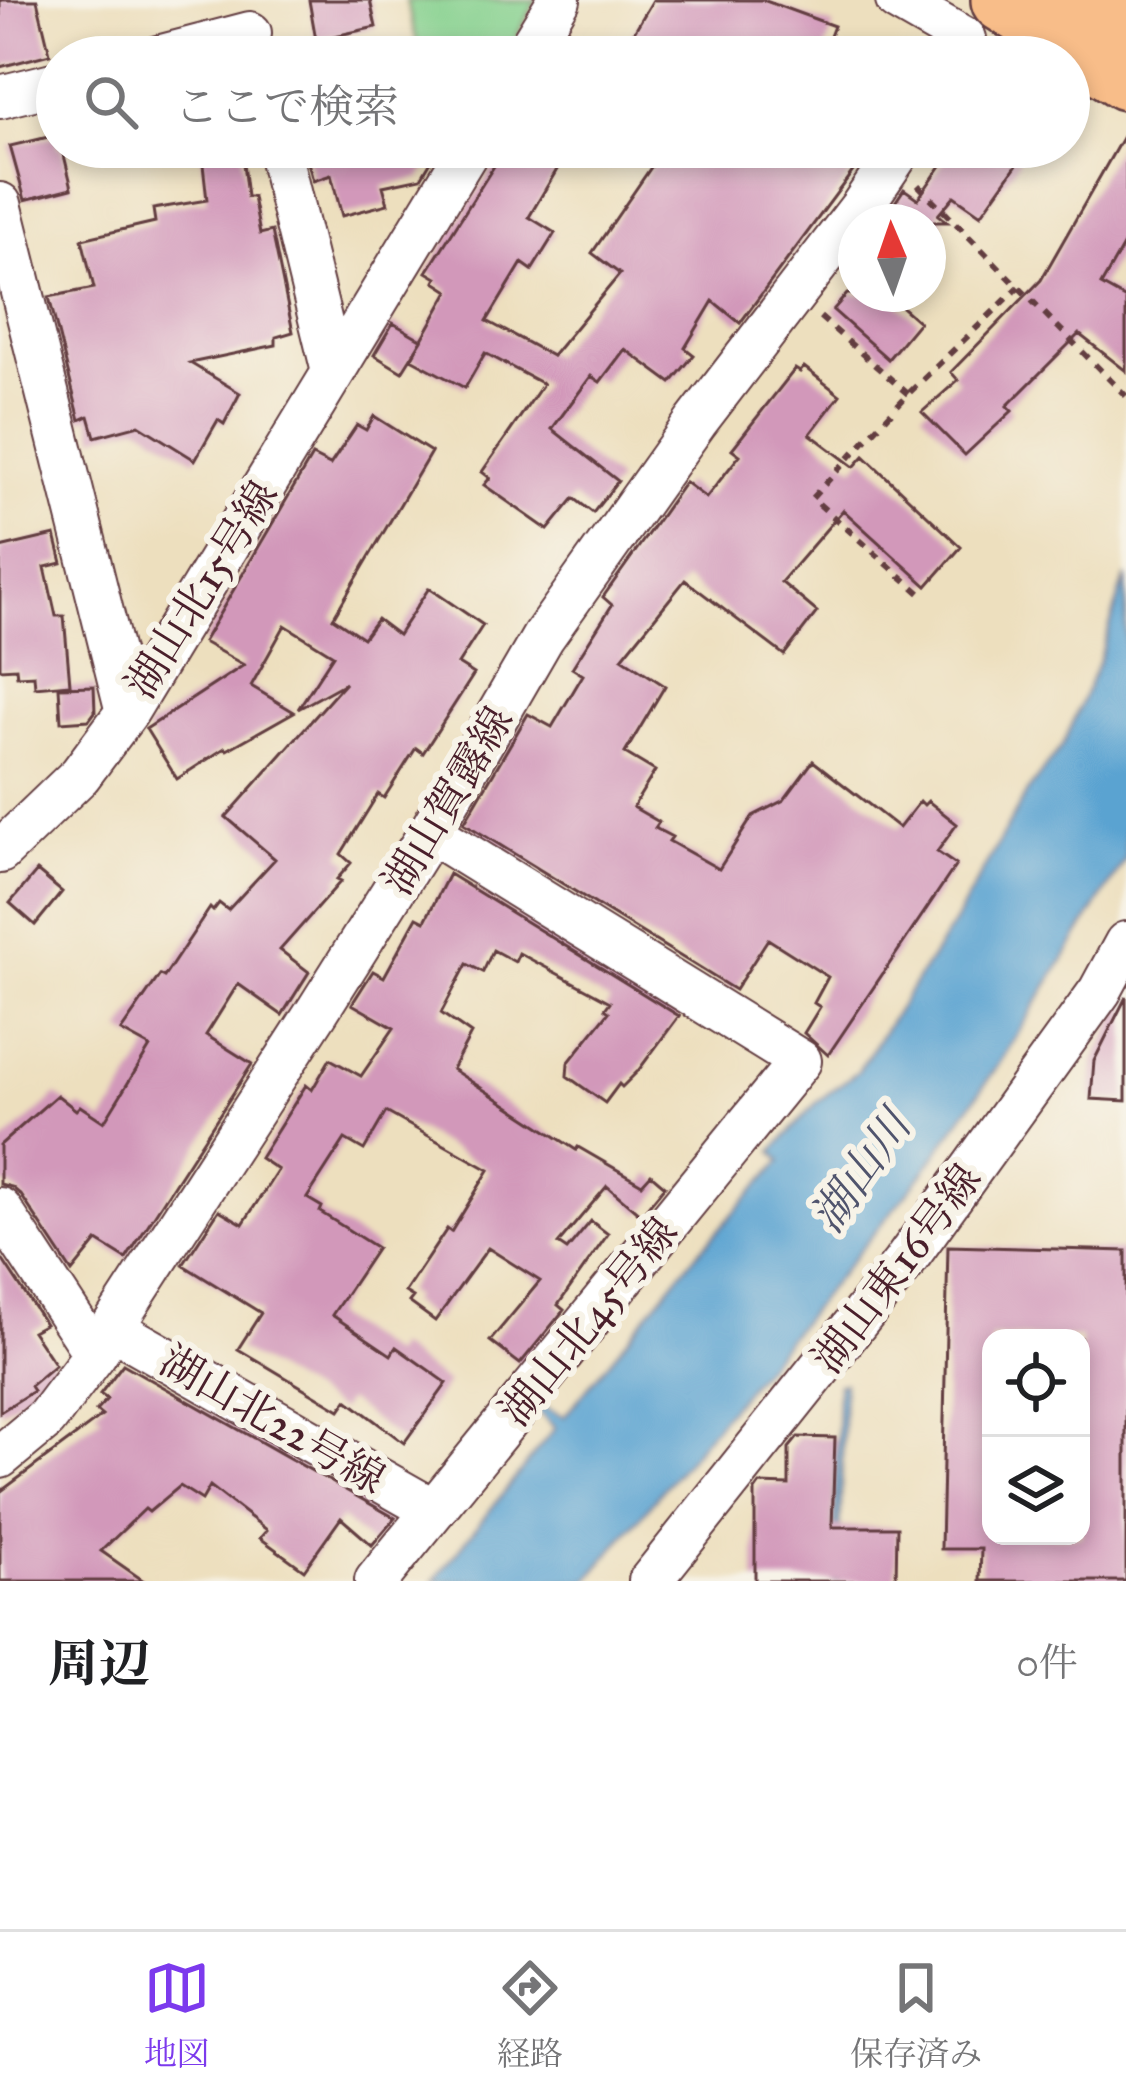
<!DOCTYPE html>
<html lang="ja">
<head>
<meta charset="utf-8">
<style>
	:root { --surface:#fff; --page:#f6f6f6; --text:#202124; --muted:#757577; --line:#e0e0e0; --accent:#7c3aed }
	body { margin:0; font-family:"IM FELL Great Primer","Noto Serif JP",serif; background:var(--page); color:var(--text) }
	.controls { position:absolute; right:36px; bottom:36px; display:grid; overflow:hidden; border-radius:24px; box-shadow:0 6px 18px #0003 }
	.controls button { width:108px; height:108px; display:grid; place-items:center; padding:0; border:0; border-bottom:3px solid var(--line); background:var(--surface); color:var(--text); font:60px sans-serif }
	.compass { position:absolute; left:838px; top:204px; width:108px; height:108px; border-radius:50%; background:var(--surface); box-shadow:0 6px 18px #0003; rotate:358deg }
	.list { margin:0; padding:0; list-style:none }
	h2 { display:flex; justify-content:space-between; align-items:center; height:156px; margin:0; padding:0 48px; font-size:51px }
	h2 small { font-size:39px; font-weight:400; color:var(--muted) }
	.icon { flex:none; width:66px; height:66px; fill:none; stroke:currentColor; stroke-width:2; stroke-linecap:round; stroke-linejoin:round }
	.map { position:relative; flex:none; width:1126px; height:1581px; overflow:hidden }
	.search { position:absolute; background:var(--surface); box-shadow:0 6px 18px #0003; left:36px; right:36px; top:36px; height:132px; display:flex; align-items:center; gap:30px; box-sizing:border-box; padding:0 42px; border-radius:66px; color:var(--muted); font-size:45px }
	.sheet { height:348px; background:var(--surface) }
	nav { display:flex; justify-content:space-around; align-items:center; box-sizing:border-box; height:168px; border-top:3px solid var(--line); background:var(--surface); font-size:33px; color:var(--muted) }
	nav a { display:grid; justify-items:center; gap:6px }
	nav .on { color:var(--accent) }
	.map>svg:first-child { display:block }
</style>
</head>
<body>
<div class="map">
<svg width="1126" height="1581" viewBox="0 0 1126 1581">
	<rect width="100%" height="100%" fill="#f7f3e8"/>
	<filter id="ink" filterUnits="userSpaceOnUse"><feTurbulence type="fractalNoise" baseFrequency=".00833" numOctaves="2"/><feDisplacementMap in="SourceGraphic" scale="24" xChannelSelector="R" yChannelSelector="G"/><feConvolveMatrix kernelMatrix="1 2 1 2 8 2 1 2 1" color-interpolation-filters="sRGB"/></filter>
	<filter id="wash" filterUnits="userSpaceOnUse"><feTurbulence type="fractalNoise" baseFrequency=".004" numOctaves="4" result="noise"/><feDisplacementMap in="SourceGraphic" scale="48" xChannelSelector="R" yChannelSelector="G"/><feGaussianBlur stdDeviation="2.7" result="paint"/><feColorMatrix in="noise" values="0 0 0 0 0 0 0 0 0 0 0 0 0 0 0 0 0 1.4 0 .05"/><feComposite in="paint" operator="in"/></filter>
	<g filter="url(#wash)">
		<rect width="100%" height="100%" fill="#eddfbe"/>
		<path fill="#84d08d" stroke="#67785c" stroke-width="3" d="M406,0H537L505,57H421Z"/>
		<path fill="#5aa3d1" stroke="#52617e" stroke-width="3" d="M1126,576V858L1001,1061L922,1175L587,1581H434L555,1428L537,1411L540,1406L564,1417L693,1258L781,1161L773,1151L818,1101L858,1071L955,921L1027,792L1063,745L1098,663Z
			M844,1383L839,1581H834L838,1384Z"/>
		<g id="blocks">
			<path fill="#d298ba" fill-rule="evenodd" d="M0,0H37L50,54L0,67Z
				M309,0H370L376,27L316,40Z
				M653,0H763L834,26L822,57H619Z
				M1126,131V241L1101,285L1126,299V371L1079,334L1007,406L1012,411L965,455L922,412L958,380L951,372L1041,280Z
				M57,135V147H62L72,188L25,200L10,146Z
				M201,147H241L247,197H253L260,234L272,231L293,332L276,337V345L190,363L240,393L224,424L218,420L195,460L139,425L95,437L89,416L80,420L49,297L94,288L82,239L155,222L153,209L207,200Z
				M304,147H432L434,156L421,178L383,186L388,204L342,216L331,175L313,181Z
				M506,147H538L562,161L529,217L555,233L532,270L522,263L487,321L552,356L620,274L592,253L665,147H871L740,323L713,301L685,348L694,355L671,383L625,349L600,382L591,376L552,429L618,481L593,513L574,498L548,530L484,485L490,478L482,472L543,384L485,353L465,388L411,359L449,291L435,282L437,278L427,272Z
				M954,147H1002L1020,160L981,215L954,196L938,215L947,222H933L928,228V222H882L904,189L918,199Z
				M847,294H887L919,322L888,359L833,310Z
				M393,323L422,340L402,372L374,355Z
				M804,367L840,395L810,434L854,467L864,456L961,547L927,586L843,510L781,582L817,612L784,655L685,580L622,658L665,686L625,753L655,771L633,807L659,822L655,828L672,837L669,841L719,869L753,816L784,800L813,761L899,828L920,801L924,805L928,801L957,824L937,852L956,865L828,1055L804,1033L820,1007L814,1003L828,977L768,939L735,990L464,823L528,714L552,727L583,675L572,668L612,605L603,597L685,482L706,498L740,455L732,449L795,369L800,372Z
				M374,416L431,452L333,618L363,638L377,619L398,635L429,588L483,625L458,664L474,674L423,753L416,748L384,798L378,794L341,854L351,863L337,879L341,881L280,950L309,972L282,1015L238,984L206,1035L252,1064L126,1259L97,1241L72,1272L21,1195L12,1187L0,1184V1145L57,1095L76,1110L80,1106L104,1122L150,1047L121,1031L160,975L164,977L210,908L213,911L219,903L228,910L275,859L226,817L345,683L298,709L333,655L285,625L251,686L294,712L227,750L225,748L177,779L146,729L244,665L203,642L312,456L330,465L357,425L366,430Z
				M55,535L62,563L45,567L56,616H64L70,684L35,687L34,675L17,676L16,668L0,669V548Z
				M94,686L95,712L89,720L61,722L59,687Z
				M37,871L62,892L35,925L10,903Z
				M449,874L679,1016L638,1071L622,1087L619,1084L605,1103L567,1076L568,1063L609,1012L605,1009L610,1002L519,953L515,962L493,950L483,972L467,964L441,1013L471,1034L452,1069L576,1150L578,1147L642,1184L651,1174L665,1186L641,1215L607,1186L558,1244L567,1250L591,1221L608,1234L558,1305L564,1310L520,1364L490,1341L540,1281L488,1248L435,1321L409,1302L413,1297L405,1292L447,1229L451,1232L489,1170L386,1112L364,1150L345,1139L307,1198L322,1207L320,1212L377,1248L332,1315L391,1355L396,1347L447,1383L404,1443L347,1400L340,1410L238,1349L261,1313L183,1265L219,1210L243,1224L278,1170L260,1158L306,1085L312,1090L330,1059L361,1076L394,1028L352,1004L373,971L384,977L417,917L425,921Z
				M1126,997V1101L1091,1099L1094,1061Z
				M948,1246L1126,1251V1581H980L981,1549H941ZM991,1338H1081V1536H991Z
				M0,1256L45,1324L32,1331L55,1365L30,1386L33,1391L0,1412Z
				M123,1364L395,1518L372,1545L341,1518L304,1570L260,1538L267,1530L210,1486L202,1500L180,1486L149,1512L145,1509L101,1551L144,1581H0V1492L102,1416L96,1411L107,1399L100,1394Z
				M798,1437L835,1438L832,1527H897L896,1581H755V1491L760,1484L789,1485V1448Z"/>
		</g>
	</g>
	<g filter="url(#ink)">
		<use href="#blocks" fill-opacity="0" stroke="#623c41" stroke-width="3"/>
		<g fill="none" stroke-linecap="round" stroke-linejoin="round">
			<g stroke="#623c41" stroke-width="46">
				<path id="minor" d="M897,0L965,39
					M158,57L250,33
					M524,57L559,0
					M0,97L57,83
					M278,147L333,372
					M0,204L127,712L470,147
					M0,852L80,775L127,712
					M0,1209L95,1354
					M112,1328L433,1510
					M0,1457L46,1419L95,1354L318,1010L430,832L543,637L696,422L862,206L902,147
					M376,1581L800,1061L430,832
					M650,1581L903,1264L1100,991L1126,943"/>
			</g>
			<g stroke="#623c41" stroke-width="68">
				<path id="highway" d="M1003,0L1126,78
					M1092,0L1126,22"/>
			</g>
			<path stroke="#623c41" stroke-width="6" stroke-dasharray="9 9" stroke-linecap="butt" d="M918,185L1126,396
				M820,317L908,394
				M920,593L812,498L908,394L1019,287"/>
			<use href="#minor" stroke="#fff" stroke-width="42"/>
			<use href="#highway" stroke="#f8bd89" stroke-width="63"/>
		</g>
	</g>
	<g text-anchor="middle" stroke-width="12" stroke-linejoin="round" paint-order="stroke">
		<g font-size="42" fill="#4a1f2b" stroke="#f7f3e8">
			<text transform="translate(201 589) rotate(-58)" y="15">湖山北15号線</text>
			<text transform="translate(447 800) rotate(-59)" y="15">湖山賀露線</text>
			<text transform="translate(896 1268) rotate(-53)" y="15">湖山東16号線</text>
			<text transform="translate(588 1321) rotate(-51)" y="15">湖山北45号線</text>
			<text transform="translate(273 1419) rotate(30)" y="15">湖山北22号線</text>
		</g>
		<g font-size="45" font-style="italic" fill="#50546d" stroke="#f7f3e8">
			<text transform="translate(860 1171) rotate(-55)" y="16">湖山川</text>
		</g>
	</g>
</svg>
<div class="controls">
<button><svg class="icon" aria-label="locate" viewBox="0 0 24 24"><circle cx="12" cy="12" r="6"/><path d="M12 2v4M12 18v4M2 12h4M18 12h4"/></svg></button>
<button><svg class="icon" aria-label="layers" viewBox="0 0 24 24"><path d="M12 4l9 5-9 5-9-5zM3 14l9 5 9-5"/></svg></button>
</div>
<svg class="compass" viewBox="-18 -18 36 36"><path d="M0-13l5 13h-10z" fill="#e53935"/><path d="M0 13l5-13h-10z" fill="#757577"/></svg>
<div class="search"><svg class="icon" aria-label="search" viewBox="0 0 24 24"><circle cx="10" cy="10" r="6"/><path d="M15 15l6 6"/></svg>ここで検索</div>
</div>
<section class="sheet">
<h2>周辺<small>0件</small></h2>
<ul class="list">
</ul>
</section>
<nav>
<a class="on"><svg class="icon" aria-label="map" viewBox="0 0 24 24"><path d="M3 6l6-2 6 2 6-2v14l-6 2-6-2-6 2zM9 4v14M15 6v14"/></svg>地図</a>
<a><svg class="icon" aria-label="directions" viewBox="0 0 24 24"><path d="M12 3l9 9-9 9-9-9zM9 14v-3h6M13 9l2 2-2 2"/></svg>経路</a>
<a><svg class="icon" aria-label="saved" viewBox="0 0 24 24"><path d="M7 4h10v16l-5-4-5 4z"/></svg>保存済み</a>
</nav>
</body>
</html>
